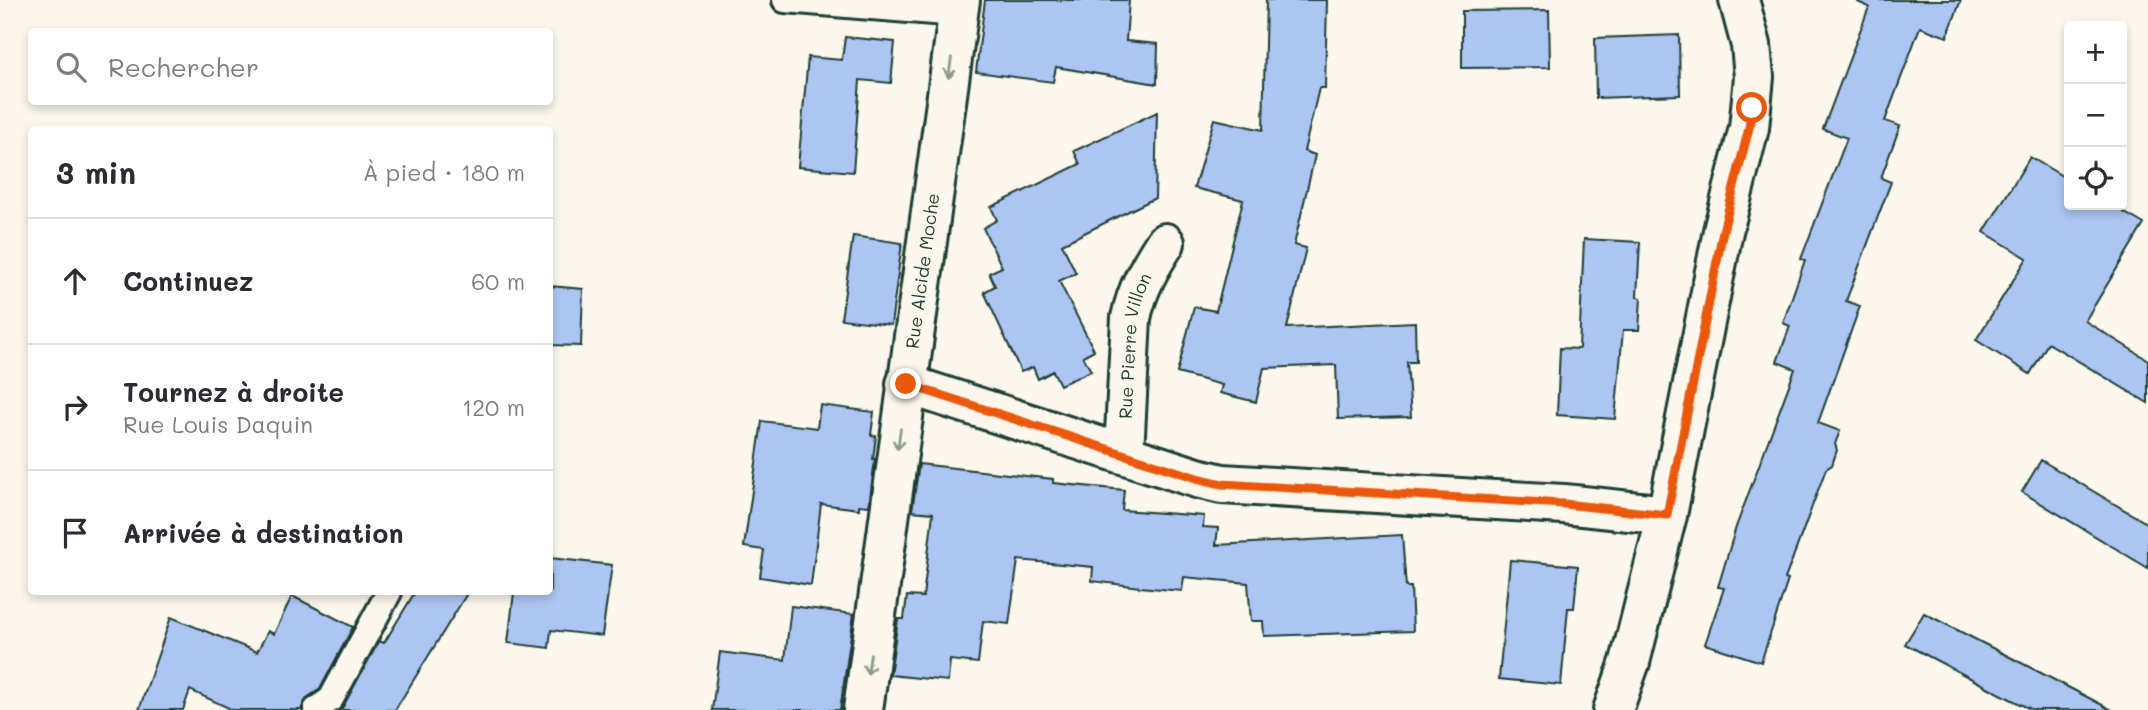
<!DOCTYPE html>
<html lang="fr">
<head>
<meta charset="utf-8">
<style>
	:root { --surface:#fff; --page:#f2f2f3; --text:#2b2b33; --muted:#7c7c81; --line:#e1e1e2 }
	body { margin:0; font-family:Mali,sans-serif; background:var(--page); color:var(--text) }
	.controls { position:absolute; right:21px; top:21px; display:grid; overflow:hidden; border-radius:7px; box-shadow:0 4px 10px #0003 }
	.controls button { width:63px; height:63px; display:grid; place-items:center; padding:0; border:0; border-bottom:2px solid var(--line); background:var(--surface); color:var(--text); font:35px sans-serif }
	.stop { position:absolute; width:21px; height:21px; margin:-16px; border:5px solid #ea580c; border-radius:50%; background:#fff }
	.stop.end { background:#ea580c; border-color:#fff; box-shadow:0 2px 7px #0008 }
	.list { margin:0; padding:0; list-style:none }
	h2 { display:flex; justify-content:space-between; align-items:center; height:91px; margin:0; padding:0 28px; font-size:30px }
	h2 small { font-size:23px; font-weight:400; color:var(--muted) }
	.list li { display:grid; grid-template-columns:46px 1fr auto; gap:21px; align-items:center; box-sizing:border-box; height:126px; padding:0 28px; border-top:2px solid var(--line) }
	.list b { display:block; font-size:26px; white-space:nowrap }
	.list p { margin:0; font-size:23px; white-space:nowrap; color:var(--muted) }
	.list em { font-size:23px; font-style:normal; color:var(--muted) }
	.icon { flex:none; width:38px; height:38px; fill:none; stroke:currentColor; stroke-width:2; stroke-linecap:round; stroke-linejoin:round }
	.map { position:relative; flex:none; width:2148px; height:710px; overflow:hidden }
	.search { position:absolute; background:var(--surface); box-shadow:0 4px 10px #0003; left:28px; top:28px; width:525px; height:77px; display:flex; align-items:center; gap:18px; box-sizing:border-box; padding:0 24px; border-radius:7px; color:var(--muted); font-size:26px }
	.panel { position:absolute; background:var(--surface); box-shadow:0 4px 10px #0003; left:28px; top:126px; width:525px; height:469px; border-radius:7px }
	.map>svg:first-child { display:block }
</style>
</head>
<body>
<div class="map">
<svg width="2148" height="710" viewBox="0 0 2148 710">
	<rect width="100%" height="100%" fill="#fbf7ec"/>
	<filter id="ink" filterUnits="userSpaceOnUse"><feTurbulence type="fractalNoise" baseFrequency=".0143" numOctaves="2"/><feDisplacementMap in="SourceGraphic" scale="14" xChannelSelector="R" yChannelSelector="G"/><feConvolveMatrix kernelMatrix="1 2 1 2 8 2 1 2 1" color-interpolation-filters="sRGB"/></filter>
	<g filter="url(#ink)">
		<path fill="#adc5f2" stroke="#1f3d34" stroke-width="2" d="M985,0H1129L1126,41L1158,44L1157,84L1056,67L1053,82L976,72Z
			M1266,0H1327L1325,88H1319L1304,151L1315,155L1294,245L1306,248L1287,328L1415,322L1416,362H1407L1411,417L1338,419L1336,365L1264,368L1256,402L1220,393L1222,385L1177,373L1194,307L1216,311L1243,200L1194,188L1214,119L1263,130Z
			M1858,0H1961L1947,37L1920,27L1885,121L1900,126L1881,178L1891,182L1846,301L1860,306L1818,423L1840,431L1835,444L1837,450L1832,465L1826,469L1785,579L1788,580L1761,662L1705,644L1724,588L1718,587L1736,527L1795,369L1777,362L1790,326L1783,323L1805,260L1801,259L1847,138L1823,129L1869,7L1858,2Z
			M1549,10L1550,67L1462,68V11Z
			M1679,35L1680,95L1596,98L1595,38Z
			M845,37L895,42L891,83L860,80L853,172L798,167L808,57L842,60Z
			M1157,112L1155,198L1062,244L1076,273L1059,281L1094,350L1083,356L1091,371L1060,385L1053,371L1038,379L1033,367L1021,372L984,292L995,286L989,273L1002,267L983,228L997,220L991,207L1080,164L1074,151Z
			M2030,157L2069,180V205H2111L2144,224L2085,321L2148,360V403L2048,343L2030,374L1976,340L2027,258L1984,232Z
			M853,236L902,243L891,325L841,319Z
			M1584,239L1640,242L1637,297L1641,298L1639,330H1623L1615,419L1557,415L1560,348L1579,349Z
			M550,286L583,289L581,346L550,345Z
			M820,405L874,412L871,435L876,436L873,459H875L869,506L859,505V509L821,504L811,585L760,577L764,550L744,547L762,421L817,428Z
			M2041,460L2148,524V568L2022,492Z
			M919,464L1053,479V483L1124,490L1122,510L1204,516L1203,527L1218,528L1216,545L1402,535L1406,587H1411L1413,631L1264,636L1263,621H1251L1248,583L1184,577L1182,591L1140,587L1092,581L1093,567L1018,560L1009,624L983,621L978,663L950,660L948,681L890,675L898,619H904L907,596L923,597L933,513L912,511Z
			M550,558L612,565L602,636L551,630L549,648L508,643L514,592H550Z
			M1510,560L1578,566L1574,608H1568L1561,685L1499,679Z
			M415,592H468L395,710H341L379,641L384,643Z
			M292,596L353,627L320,689L307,698L301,710H233L190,690L183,710H139L171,617L257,652L268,631L274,634Z
			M791,606L854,614L840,710H712L720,652L785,660Z
			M1924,613L2039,672L2112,710H2033L2020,704L1905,644Z"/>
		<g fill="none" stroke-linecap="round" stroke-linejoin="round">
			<g stroke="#1f3d34" stroke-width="30">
				<path id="lane" d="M785,0L958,14
					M316,710L331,699L389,592"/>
			</g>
			<g stroke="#1f3d34" stroke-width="44">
				<g id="street">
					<path d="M906,384L1197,478L1222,484L1564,504L1667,515"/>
					<path id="s1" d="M1124,453L1131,318C1137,289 1149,268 1165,243"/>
					<path id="s2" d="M863,710L960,0"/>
					<path d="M1613,710L1630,662L1667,515L1723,231L1749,128L1754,77L1751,45L1739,0"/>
				</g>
			</g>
			<use href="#lane" stroke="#fbf7ec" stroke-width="24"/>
			<use href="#street" stroke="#fbf7ec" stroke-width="38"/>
		</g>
		<defs><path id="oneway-shaft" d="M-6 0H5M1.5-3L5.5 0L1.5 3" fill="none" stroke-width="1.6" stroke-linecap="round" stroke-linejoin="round" transform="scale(1.75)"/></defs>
		<g stroke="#8d9a90">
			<use href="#oneway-shaft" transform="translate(950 68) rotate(98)"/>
			<use href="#oneway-shaft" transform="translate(899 439) rotate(98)"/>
			<use href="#oneway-shaft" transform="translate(869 664) rotate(98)"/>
		</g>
	</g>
	<g fill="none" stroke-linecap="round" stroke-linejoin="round" filter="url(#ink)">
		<path stroke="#ea580c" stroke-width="9" d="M906,384L1197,478L1222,484L1564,504L1667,515L1723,231L1749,128L1752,108"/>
	</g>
	<g text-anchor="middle" stroke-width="6" stroke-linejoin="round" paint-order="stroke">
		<g font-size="18" fill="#1f3d34" stroke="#fbf7ec">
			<text dy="6" stroke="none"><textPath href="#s2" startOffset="443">Rue Alcide Moche</textPath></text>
			<text dy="6" stroke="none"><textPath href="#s1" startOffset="108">Rue Pierre Villon</textPath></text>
		</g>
	</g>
</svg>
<div class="controls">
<button>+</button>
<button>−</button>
<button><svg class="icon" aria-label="locate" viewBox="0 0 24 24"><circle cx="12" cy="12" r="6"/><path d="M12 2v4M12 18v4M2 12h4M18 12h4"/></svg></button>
</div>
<div class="stop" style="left:1752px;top:108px"></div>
<div class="stop end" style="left:906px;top:384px"></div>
<div class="search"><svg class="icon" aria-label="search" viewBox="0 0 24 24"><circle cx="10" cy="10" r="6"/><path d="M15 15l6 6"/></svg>Rechercher</div>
<section class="panel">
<h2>3 min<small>À pied · 180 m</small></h2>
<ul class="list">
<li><svg class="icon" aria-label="ahead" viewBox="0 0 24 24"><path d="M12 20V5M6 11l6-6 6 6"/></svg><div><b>Continuez</b></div><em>60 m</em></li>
<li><svg class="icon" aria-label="right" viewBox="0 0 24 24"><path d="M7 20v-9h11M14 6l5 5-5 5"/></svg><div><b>Tournez à droite</b><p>Rue Louis Daquin</p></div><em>120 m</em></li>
<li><svg class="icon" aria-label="arrive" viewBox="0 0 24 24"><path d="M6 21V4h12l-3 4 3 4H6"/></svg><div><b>Arrivée à destination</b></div></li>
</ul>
</section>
</div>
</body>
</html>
